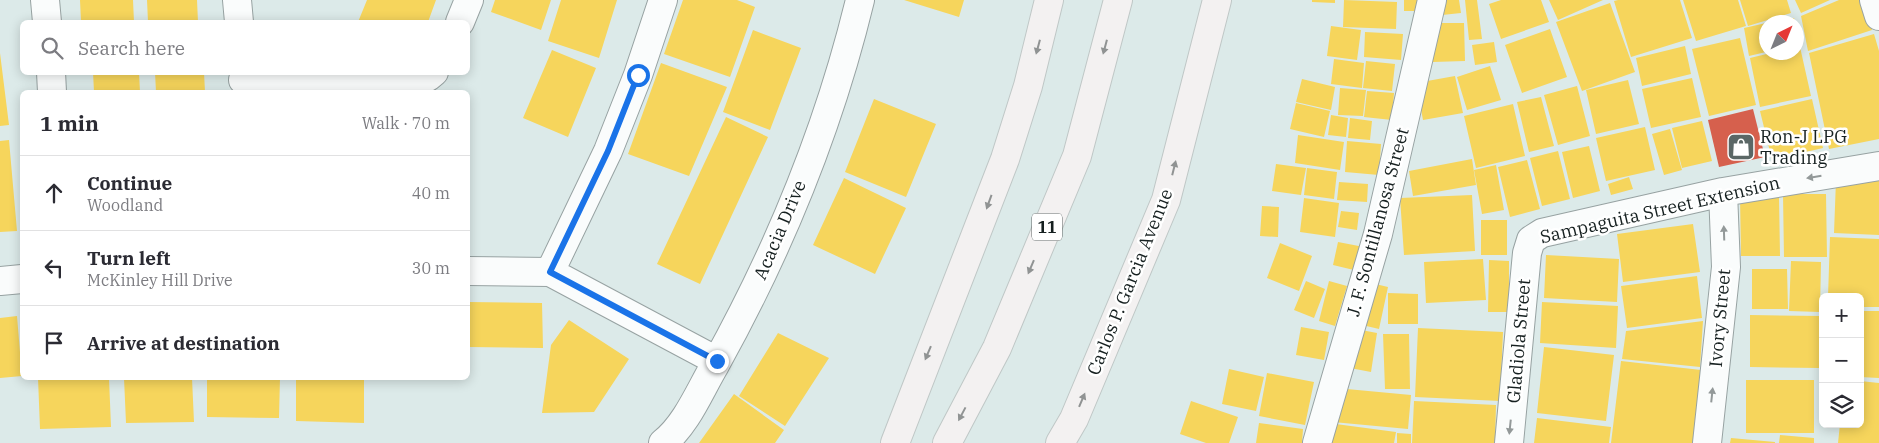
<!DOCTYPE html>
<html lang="en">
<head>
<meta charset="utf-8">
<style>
	:root { --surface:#fff; --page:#f2f2f3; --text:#2b2b33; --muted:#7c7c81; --line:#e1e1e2 }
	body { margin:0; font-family:"IBM Plex Serif",serif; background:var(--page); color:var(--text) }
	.controls { position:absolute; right:15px; bottom:15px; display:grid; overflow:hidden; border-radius:8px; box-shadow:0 2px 12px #0003 }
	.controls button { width:45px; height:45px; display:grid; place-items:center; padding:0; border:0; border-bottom:1px solid var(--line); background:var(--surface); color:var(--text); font:25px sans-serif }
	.compass { position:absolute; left:1759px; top:15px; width:45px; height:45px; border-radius:50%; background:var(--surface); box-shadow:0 2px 12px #0003; rotate:43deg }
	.stop { position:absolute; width:15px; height:15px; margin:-11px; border:4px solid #1a73e8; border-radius:50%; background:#fff }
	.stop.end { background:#1a73e8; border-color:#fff; box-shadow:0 1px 5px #0008 }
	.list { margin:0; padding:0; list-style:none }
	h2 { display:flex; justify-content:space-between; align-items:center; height:65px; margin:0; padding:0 20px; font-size:21px }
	h2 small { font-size:16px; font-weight:400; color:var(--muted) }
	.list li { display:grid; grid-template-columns:32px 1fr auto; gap:15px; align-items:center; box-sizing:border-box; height:75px; padding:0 20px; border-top:1px solid var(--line) }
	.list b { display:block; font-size:19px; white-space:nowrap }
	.list p { margin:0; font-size:16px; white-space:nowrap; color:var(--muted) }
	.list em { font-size:16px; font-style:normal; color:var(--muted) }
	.icon { flex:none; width:28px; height:28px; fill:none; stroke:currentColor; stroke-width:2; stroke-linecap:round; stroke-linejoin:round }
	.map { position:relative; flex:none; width:1879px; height:443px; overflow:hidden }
	.search { position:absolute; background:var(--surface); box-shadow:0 2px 12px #0003; left:20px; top:20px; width:450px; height:55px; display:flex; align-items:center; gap:12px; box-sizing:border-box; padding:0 18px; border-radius:8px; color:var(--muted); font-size:19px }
	.panel { position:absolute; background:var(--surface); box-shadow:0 2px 12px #0003; left:20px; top:90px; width:450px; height:290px; border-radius:8px }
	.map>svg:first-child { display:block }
</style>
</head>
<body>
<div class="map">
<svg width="1879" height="443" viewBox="0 0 1879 443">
	<rect width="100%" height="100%" fill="#dceae9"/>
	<path fill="#f6d55c" d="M80,0H133L134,22H81Z
		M147,0H197L198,22H148Z
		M367,0H436L428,22H358Z
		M495,0H551L541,30L491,12Z
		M561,0H617L599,58L548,41Z
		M683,0H737L755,7L730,77L664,54Z
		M904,0H964L959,17Z
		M1312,0H1335V3L1312,2Z
		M1344,0L1397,2L1396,29L1343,27Z
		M1404,0H1417L1416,11H1404Z
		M1440,0H1459L1461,13L1442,15Z
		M1465,0H1477L1482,39L1469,40Z
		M1501,0H1541L1549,22L1501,39L1489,4Z
		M1549,0H1603L1558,20Z
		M1618,0H1680L1692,38L1631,57L1614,1Z
		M1683,0H1738L1746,26L1696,41Z
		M1740,0H1787L1791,13L1748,26Z
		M1795,0H1830L1801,13Z
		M1839,0H1863L1872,30L1808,51L1801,16Z
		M1610,3L1635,72L1582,91L1556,22Z
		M1794,18L1795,22H1774Z
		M1431,23H1464L1465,61L1433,62Z
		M1766,23V52L1749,56L1744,28Z
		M1331,26L1361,30L1357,60L1327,56Z
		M1550,29L1567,77L1522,93L1505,45Z
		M753,30L801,48L770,130L723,112Z
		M1365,32L1403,34L1401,60L1364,57Z
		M1874,34L1879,51V139L1829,149L1809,53Z
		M1740,38L1756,105L1709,116L1692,49Z
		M1494,42L1497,62L1475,65L1472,45Z
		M1685,46L1691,74L1642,86L1636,58Z
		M1800,47L1811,96L1760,107L1750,58L1775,52H1796V48Z
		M552,50L596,68L568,137L523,118Z
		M0,53L9,125L0,126Z
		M1334,59L1364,63L1362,88L1331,84Z
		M1366,61L1395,64L1392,91L1363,88Z
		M661,63L727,87L689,176L628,154Z
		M1490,66L1501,100L1467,110L1457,77Z
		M93,72H139L140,92H94Z
		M155,72H204L205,92H156Z
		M1455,76L1463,113L1423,120L1416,83Z
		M1692,78L1701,117L1651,128L1642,89Z
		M1302,79L1335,87L1331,110L1296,102Z
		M1628,80L1639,124L1596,134L1586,90Z
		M1577,86L1590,136L1558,145L1544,95Z
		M1340,88L1366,90L1363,116L1338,115Z
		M1367,91L1394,93L1392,120L1364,117Z
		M1541,97L1554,146L1529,152L1517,102Z
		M874,99L936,124L906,197L845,172Z
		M1812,99L1823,148L1772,160L1760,111Z
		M1296,103L1330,111L1324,137L1290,129Z
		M1513,104L1525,156L1476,168L1464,116Z
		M1331,115L1348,118L1346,137L1328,135Z
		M726,117L768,137L700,284L657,264Z
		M1350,118L1372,121L1370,140L1348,138Z
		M1702,121L1712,161L1682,168L1672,128Z
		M1645,127L1655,170L1606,181L1596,138Z
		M1670,129L1682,170L1664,175L1652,134Z
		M1298,135L1344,142L1340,170L1295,163Z
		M9,140L17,231L0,232V141Z
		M1347,141L1381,144L1379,175L1345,172Z
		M1589,146L1600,191L1573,198L1562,152Z
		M1558,151L1570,199L1542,206L1530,158Z
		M1472,159L1476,185L1413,196L1409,171Z
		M1527,160L1540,209L1510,217L1498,167Z
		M1276,164L1306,168L1301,195L1272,191Z
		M1496,165L1504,210L1482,214L1474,170Z
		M1307,168L1337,172L1334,199L1304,195Z
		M1629,177L1633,189L1611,195L1608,184Z
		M844,178L906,208L875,274L813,245Z
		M1836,180L1879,181V235L1834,233Z
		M1339,182L1368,184L1367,202L1337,200Z
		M1783,194H1826L1827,257H1784Z
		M1472,195L1475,251L1404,255L1400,198Z
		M1740,196H1779L1780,256H1741Z
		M1304,198L1339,203L1335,237L1300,232Z
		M1262,206L1279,207L1278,237L1260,236Z
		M1341,211L1359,213L1357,230L1338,227Z
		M1481,220H1507V255H1481Z
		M1693,224L1700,272L1623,282L1617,234Z
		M1830,237L1879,239V307H1860V297H1828Z
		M1338,242L1364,247L1358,271L1333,265Z
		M1280,243L1312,256L1299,291L1267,278Z
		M1546,255L1619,259L1617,302L1544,298Z
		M1483,259L1486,300L1426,303L1424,262Z
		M1489,260L1509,261V312H1488Z
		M1791,261L1821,262L1820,312L1789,311Z
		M1752,269H1787L1788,309H1752Z
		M1697,276L1702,318L1627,328L1621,286Z
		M1306,281L1325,289L1314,318L1294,310Z
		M1329,281L1347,286L1335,326L1319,321Z
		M1367,282L1388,287L1379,329L1358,324Z
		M1388,293L1418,294V324H1388Z
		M468,302L542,303L543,348L468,347Z
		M1542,302L1618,306L1616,348L1540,343Z
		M1860,311H1879V378L1860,377Z
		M1750,315L1821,316L1820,368L1750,367Z
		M17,316L22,376L0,378V318Z
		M569,320L629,359L594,412L542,413L551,345Z
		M1703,321L1700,367L1622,359L1626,331Z
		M1301,327L1329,332L1324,360L1296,355Z
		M1418,328L1503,332L1500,401L1415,397Z
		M1356,329L1377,333L1371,372L1350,368Z
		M778,333L829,358L785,426L739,396Z
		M1383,334H1409L1410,389H1385Z
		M1544,347L1614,355L1606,421L1537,413Z
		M1621,361L1701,370L1693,443H1611Z
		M1229,369L1264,377L1256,411L1222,404Z
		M1267,373L1314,382L1305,425L1259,416Z
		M38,378H109L111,427L40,429Z
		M124,378H192L194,422L126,423Z
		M207,378H280L279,418L207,417Z
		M296,378H364V423L296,421Z
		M1746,380H1814V433H1746Z
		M1860,381L1879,383V443H1838L1840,424H1860Z
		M1336,388L1411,395L1408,429L1333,422Z
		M734,394L784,430L775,443H699Z
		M1191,401L1238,417L1229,443H1206L1180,434Z
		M1414,401L1496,405L1495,443H1412Z
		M1537,418L1611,427L1609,443H1534Z
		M1259,423L1303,429L1302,443H1256Z
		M1328,423L1396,432L1394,443H1326Z
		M1397,433L1411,434V443H1397Z
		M1780,435L1814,438V443H1779Z
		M1731,438L1775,442V443H1730Z"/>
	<path fill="#d6604d" d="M1753,109L1765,157L1719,167L1708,120Z"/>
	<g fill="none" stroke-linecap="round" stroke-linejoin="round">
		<g stroke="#97a2a2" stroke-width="30">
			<path id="minor" d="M45,0L47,22
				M237,0L239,22
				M1874,0L1879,16
				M460,22L469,0
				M51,72L52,92
				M243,80L428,77L434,72
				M468,271L550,272L717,361
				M550,272L608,151L638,75L663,0
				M0,281L22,279
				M663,443C687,424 700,390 715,365C779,250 829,128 860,0
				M1317,443L1378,234L1432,0
				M1509,443L1527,253L1531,240L1542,233L1723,192L1879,166
				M1707,443L1726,267L1723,192"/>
		</g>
		<g stroke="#bfc7c6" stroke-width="30">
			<path id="major" d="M895,443L1005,159L1028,86L1049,0
				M947,443L997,348L1077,156L1118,0
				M1060,443L1074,419L1166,200L1217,0"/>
		</g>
		<use href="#minor" stroke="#fafcfc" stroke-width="28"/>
		<use href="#major" stroke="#f3f1f1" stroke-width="28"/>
	</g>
	<defs><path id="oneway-solid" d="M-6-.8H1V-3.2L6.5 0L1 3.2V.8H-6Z" transform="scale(1.25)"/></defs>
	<g fill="#909393">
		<use href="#oneway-solid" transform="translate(1038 47) rotate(105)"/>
		<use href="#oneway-solid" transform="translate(1105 47) rotate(105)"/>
		<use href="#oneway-solid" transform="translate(1174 168) rotate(-76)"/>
		<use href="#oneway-solid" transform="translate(989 202) rotate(110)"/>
		<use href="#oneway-solid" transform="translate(1031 267) rotate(113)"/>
		<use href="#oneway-solid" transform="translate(928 353) rotate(113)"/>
		<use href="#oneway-solid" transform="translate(1082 400) rotate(-67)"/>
		<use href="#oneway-solid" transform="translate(962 414) rotate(118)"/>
	</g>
	<g fill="#939999">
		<use href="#oneway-solid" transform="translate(1814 177) rotate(171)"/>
		<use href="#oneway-solid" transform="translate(1724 233) rotate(-92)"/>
		<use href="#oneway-solid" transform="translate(1712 395) rotate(-84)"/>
		<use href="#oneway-solid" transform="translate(1510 427) rotate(96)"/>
	</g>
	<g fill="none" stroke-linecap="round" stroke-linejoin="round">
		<path stroke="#1a73e8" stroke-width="6" d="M638,75L608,151L550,272L717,361"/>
	</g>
	<defs>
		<g id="shop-square" transform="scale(1.4375)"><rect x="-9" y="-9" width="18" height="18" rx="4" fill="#5b6766" stroke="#fff"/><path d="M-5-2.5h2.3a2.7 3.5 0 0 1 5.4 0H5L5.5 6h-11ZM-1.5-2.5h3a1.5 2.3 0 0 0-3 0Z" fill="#fff"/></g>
	</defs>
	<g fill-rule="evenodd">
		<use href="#shop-square" x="1741" y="147"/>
	</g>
	<g text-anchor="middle" stroke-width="5" stroke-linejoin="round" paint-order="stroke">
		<rect fill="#fff" stroke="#5c6363" stroke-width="1" x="1032" y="213.5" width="30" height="27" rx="4"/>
		<g font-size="16" font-weight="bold" fill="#162020">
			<text x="1047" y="233">11</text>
		</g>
		<g font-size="18" fill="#162020" stroke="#fff" text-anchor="start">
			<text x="1760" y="143">Ron-J LPG<tspan x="1760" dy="21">Trading</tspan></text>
		</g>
		<g font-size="18" fill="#162020" stroke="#fff">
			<text transform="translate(1660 210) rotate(-13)" y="6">Sampaguita Street Extension</text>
			<text transform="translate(1378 222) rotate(-75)" y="6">J. F. Sontillanosa Street</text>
			<text transform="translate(780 230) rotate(-67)" y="6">Acacia Drive</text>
			<text transform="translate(1130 282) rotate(-68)" y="6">Carlos P. Garcia Avenue</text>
			<text transform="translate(1720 318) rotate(-85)" y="6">Ivory Street</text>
			<text transform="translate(1519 341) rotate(-85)" y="6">Gladiola Street</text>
		</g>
	</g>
</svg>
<div class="controls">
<button>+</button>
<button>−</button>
<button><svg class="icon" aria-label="layers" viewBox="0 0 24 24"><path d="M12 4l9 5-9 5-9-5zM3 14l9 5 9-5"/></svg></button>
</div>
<svg class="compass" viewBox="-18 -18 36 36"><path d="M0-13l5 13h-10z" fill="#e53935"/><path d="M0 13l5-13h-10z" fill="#7c7c81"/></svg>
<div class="stop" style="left:638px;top:75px"></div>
<div class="stop end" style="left:717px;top:361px"></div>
<div class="search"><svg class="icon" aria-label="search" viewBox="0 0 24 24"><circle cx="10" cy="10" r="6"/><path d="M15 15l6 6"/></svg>Search here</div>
<section class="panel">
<h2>1 min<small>Walk · 70 m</small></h2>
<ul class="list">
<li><svg class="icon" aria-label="ahead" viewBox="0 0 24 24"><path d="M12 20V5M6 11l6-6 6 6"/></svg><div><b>Continue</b><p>Woodland</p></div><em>40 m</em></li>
<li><svg class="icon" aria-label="left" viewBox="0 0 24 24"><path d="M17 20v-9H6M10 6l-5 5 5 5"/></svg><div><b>Turn left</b><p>McKinley Hill Drive</p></div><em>30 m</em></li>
<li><svg class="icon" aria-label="arrive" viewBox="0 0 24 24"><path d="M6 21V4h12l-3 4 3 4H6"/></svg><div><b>Arrive at destination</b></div></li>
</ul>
</section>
</div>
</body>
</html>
